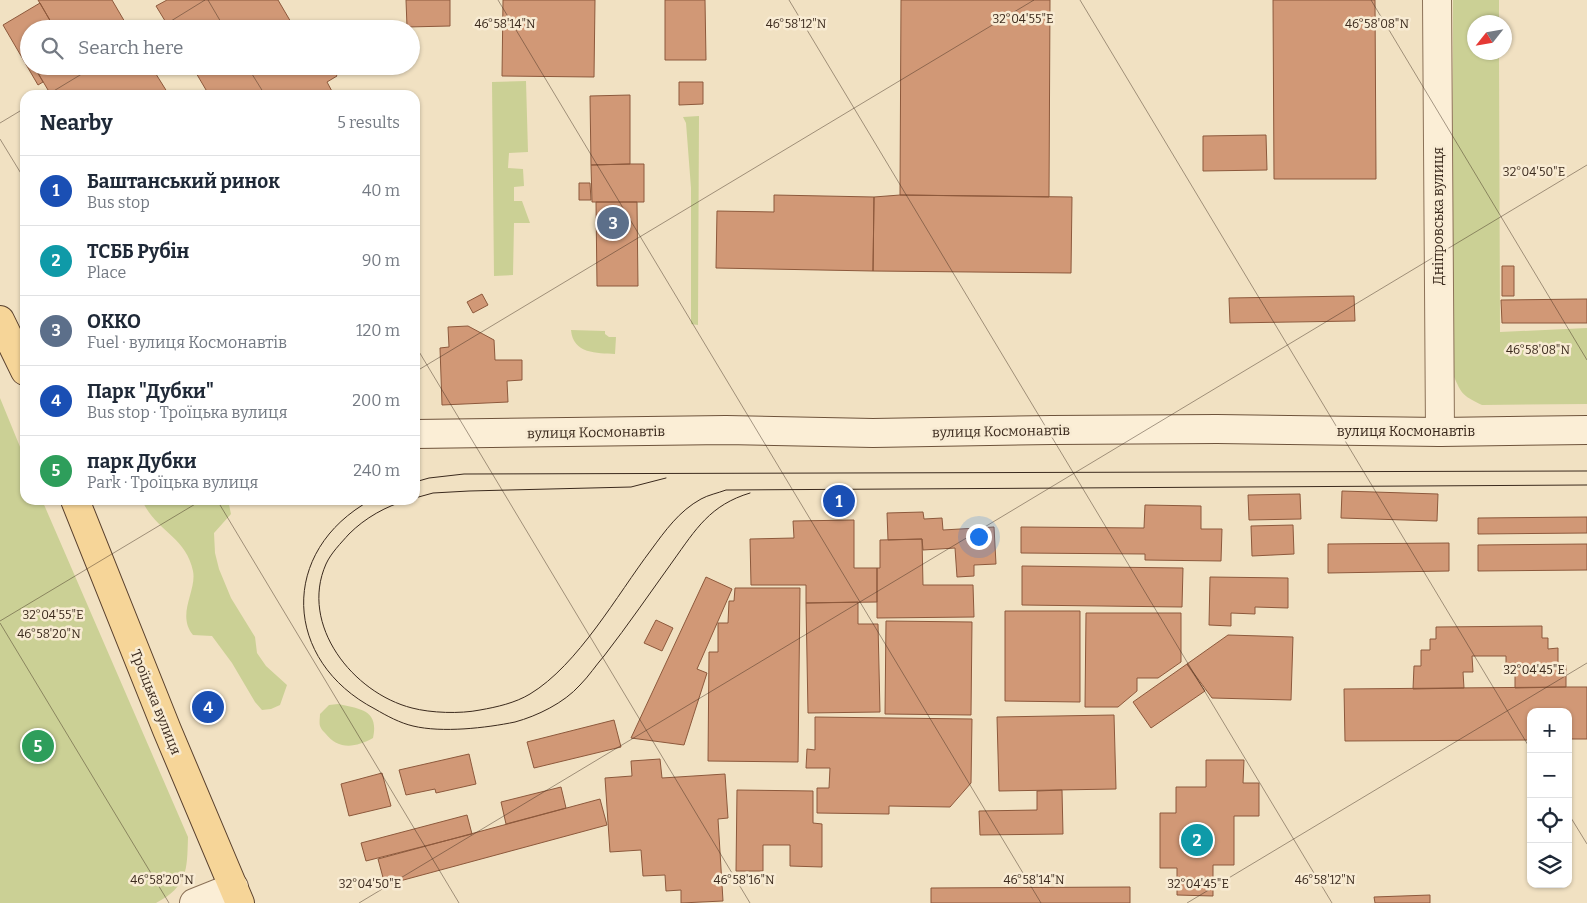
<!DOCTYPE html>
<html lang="en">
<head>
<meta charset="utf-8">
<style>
	:root { --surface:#fff; --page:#f2f2f3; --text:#1f2937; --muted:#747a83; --line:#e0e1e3; --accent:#9f242a }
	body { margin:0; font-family:Bitter,serif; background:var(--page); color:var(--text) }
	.controls { position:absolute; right:15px; bottom:15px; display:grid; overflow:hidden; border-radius:10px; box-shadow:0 1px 4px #0004 }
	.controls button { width:45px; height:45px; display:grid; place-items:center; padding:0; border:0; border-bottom:1px solid var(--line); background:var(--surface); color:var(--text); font:25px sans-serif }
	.compass { position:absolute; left:1467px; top:15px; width:45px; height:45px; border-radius:50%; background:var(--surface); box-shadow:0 1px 4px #0004; rotate:239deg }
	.you { position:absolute; left:978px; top:536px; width:18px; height:18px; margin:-12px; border:4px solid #fff; border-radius:50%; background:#1a73e8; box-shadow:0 0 0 8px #1a73e833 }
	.badge { display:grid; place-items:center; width:32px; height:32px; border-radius:50%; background:var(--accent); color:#fff; font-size:16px; font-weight:700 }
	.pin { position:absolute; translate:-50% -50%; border:2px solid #fff; box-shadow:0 1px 5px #0006 }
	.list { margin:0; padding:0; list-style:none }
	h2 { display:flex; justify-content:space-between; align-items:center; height:65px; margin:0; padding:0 20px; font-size:21px }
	h2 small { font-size:16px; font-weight:400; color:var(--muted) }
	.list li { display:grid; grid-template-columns:32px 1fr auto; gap:15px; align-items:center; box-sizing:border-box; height:70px; padding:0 20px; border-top:1px solid var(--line) }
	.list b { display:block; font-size:19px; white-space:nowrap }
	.list p { margin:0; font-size:16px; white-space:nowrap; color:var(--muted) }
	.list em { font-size:16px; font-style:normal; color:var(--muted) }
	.icon { flex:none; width:28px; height:28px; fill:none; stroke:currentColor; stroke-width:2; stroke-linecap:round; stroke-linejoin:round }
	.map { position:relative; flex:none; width:1587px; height:903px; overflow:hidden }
	.search { position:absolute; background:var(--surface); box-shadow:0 1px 4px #0004; left:20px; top:20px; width:400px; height:55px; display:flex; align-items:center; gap:12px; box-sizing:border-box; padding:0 18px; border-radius:28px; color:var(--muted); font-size:19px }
	.panel { position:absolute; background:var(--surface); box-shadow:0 1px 4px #0004; left:20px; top:90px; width:400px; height:415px; border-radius:15px }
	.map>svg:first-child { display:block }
</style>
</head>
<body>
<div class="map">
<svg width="1587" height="903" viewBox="0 0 1587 903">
	<rect width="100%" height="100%" fill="#f1e1c2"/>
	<path fill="#cbd095" d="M1453,0H1499V22H1474V52L1499,53L1500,332L1587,328V404L1482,405C1461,395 1461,393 1452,372Z
		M526,81L528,152L509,153L508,168L523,169L524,186L514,187V201H522L530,223H514L513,275L494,276L492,82Z
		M699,116L698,325L691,324V188L686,123L683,117Z
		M571,330L605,331V334L609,337H616L615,354C597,353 573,354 571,330Z
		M0,398L25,459V500H42L188,837C187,870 188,886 156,903H0Z
		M142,500H228L231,514L214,533L215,553L219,569L231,598L255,637L257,653L266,666L287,685L280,705L271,709L262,710L255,702L232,663L212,636L193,635C176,614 197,591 193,571C186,536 155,531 142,500Z
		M338,704C361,709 379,710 373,738C355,748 338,750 325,733C323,731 321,729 320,726C319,723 320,717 320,714L329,705Z"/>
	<path fill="#d19876" stroke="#8d593c" d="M38,0H112L129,29H55Z
		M167,0H278L295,29H170L156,6Z
		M406,0H450V26L407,27Z
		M503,0H595L594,77L502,76Z
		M665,0H705L706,60H665Z
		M901,0H1050L1049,197L900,195Z
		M1273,0H1375L1376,179H1274Z
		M40,3L55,29H29V66H38L35,68L43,82L38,85L3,25Z
		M38,66H77L80,71L88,66H151L169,95H51L35,68Z
		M192,66H331L337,76L327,82L334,95H209Z
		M679,82H703V104L679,105Z
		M630,95V164L591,165L590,96Z
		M1266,135L1267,170L1203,171V136Z
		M630,164H644V202H592L591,165Z
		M579,183H590L591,200H579Z
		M774,195L874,197L873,271L716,268L717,211L774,212Z
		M900,195L1072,197L1071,273L873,271L874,197Z
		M596,202H637L638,286H597Z
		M1502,266H1514V296H1502Z
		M482,294L488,305L473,313L467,302Z
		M1354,296L1355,321L1230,323L1229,298Z
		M1587,299V323H1502L1501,300Z
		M468,326L494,340L495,360H522V380L507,381L508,402L442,405L440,348L449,347L448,327Z
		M1342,491L1438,494L1437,521L1341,518Z
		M1300,494L1301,519L1249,520L1248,495Z
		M1145,505L1201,506V529H1222L1221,561L1145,560V554L1021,553V527L1144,528Z
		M923,512L924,519L942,518L943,530L994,527L996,564L974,565V576L957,577L955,548L923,550L922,539L888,540L887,513Z
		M1587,517V533L1478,534V518Z
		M854,520V568H877V602L806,603V585H751L750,539L794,538L793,521Z
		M1293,525L1294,554L1252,556L1251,526Z
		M922,539L923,585H973L974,617L877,618V568H880V540Z
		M1449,543V571L1328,573V544Z
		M1587,544V570L1478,571V545Z
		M1022,566L1183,568L1182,607L1022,605Z
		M706,577L732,589L697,669L707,673L684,745L631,738Z
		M1210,577L1288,578V608L1255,607V614L1231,613V626L1209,625Z
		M735,588H800L798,762L708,761L709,652H718V623H728L729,601H734Z
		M858,602V624H878L880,712L808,713L806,603Z
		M1005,611H1080V702L1005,701Z
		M1086,613H1181V662L1158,678H1137V691L1118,707H1085Z
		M656,620L673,628L662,651L644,643Z
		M886,621L972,622L971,715L885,714Z
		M1542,626V638H1548V649L1558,648V665H1566V687L1515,688V671L1506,672V656H1472L1473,672H1463L1464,688L1413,689L1414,666H1421V650H1430V639H1436V627Z
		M1228,635L1293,637L1291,700L1212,698L1187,664Z
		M1187,664L1205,691L1151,728L1133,702Z
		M1566,687H1587V739H1568V712H1531V740L1345,741L1344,689Z
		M1114,715L1116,789L999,791L997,717Z
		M815,717L972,719L971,783L950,807L889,806V814L817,813V788H829L830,768H806L807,749L815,750Z
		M614,720L621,747L534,768L527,742Z
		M469,754L476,784L436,793L435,789L406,795L399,770Z
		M660,759L662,778L725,774L728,818L718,819L723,901L681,903V890L666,891L665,875L643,876L641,850L610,852L605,778L632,776L631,761Z
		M1206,760H1244L1243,783H1259V816H1234V865H1213V896L1177,895V868H1160V813H1176V787H1206Z
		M382,773L391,806L349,816L341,784Z
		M561,787L566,808L506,824L501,802Z
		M737,790L813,791V823L822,824V867L790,866V845H763V871H736Z
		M1062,790L1063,834L980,835L979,811L1037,810V791Z
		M600,799L607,825L385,885L378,859Z
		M467,815L472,834L366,861L361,843Z
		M1130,887V903H931V888Z
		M1430,895V903H1375L1374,897Z"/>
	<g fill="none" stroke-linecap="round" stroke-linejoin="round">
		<g stroke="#8c7258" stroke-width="30">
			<path id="minor" d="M1437,0L1440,432
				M194,903L234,887"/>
		</g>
		<g stroke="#6e533b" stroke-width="30">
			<path id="secondary" d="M415,434L726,430L873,433L1052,430L1217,429L1440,432L1587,430"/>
		</g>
		<g stroke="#59402d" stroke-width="30">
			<path id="primary" d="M0,320L25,371
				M75,500L167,730L240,903"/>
		</g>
		<use href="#minor" stroke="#fbeed6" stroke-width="28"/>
		<use href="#secondary" stroke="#fbeed6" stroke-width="28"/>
		<use href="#primary" stroke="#f6d598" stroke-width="28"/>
		<path stroke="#3b2a1d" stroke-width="1" d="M415,482L429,478L464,474L1587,471
			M415,498L433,493L469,491L631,487L666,478
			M371,500C278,551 283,661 375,709C387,716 400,723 413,726C442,733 486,728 515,722C537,716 564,703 580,685C589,676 596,665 604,656C628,625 650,593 673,561C696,529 710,505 750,493
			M408,500C386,506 365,518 349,534C341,543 331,553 326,564C299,625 353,693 412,708C431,713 460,714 480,710C497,707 515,703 530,694C578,665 617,595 651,550C665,531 679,511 701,499C708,495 718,493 726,490L1587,485"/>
	</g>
	<path fill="none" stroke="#3b2a1d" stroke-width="1" stroke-opacity="0.45" d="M208,0L225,29M498,0L1041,903M789,0L1332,903M1080,0L1531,750M1371,0L1587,360M158,29L205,0M247,66L265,95M47,95L95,66M0,123L25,108M0,139L25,180M415,345L750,903M415,372L1034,0M217,500L459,903M0,621L202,500M0,623L169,903M1568,813L1587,844M359,903L1587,165M1187,903L1587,663"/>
	<g text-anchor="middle" stroke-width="5" stroke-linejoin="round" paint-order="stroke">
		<g font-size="14" fill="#3b2a1d" stroke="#f8ebd3">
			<text transform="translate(1438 216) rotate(-90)" y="5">Дніпровська вулиця</text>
			<text transform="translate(1001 431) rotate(-1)" y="5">вулиця Космонавтів</text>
			<text x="1406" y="436">вулиця Космонавтів</text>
			<text transform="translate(596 432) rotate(-1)" y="5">вулиця Космонавтів</text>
			<text transform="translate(156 702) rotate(68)" y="5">Троїцька вулиця</text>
		</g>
	</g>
	<g font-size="12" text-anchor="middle" fill="#3b2a1d" stroke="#f8ebd3" stroke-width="5" stroke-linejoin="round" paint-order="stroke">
		<text x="1023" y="23">32°04'55"E</text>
		<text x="505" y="28">46°58'14"N</text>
		<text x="796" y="28">46°58'12"N</text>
		<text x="1377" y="28">46°58'08"N</text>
		<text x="1534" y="176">32°04'50"E</text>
		<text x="1538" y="354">46°58'08"N</text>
		<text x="53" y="619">32°04'55"E</text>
		<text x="49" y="638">46°58'20"N</text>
		<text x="1534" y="674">32°04'45"E</text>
		<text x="162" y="884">46°58'20"N</text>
		<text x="744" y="884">46°58'16"N</text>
		<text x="1034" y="884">46°58'14"N</text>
		<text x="1325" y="884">46°58'12"N</text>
		<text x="370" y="888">32°04'50"E</text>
		<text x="1198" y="888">32°04'45"E</text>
	</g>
</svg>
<div class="controls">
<button>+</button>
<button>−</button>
<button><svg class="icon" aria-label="locate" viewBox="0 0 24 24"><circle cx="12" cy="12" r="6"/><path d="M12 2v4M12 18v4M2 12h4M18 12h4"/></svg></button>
<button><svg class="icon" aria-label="layers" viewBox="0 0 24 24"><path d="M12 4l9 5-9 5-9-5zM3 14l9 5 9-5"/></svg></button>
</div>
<svg class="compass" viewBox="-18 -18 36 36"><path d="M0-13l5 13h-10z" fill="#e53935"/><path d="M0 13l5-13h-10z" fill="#747a83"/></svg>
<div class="you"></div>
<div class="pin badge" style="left:839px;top:501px;background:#1a4fb4">1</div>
<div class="pin badge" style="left:1197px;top:840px;background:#0f9aa8">2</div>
<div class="pin badge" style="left:613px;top:223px;background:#5c6f8a">3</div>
<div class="pin badge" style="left:208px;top:707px;background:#1a4fb4">4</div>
<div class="pin badge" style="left:38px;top:746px;background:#2e9e5b">5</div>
<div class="search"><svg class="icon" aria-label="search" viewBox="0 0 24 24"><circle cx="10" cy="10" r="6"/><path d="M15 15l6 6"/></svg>Search here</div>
<section class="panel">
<h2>Nearby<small>5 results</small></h2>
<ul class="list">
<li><span class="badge" style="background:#1a4fb4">1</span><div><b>Баштанський ринок</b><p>Bus stop</p></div><em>40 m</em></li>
<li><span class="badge" style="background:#0f9aa8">2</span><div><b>ТСББ Рубін</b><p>Place</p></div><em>90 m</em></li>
<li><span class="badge" style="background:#5c6f8a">3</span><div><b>ОККО</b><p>Fuel · вулиця Космонавтів</p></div><em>120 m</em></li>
<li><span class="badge" style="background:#1a4fb4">4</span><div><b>Парк &quot;Дубки&quot;</b><p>Bus stop · Троїцька вулиця</p></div><em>200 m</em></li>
<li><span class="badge" style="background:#2e9e5b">5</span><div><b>парк Дубки</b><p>Park · Троїцька вулиця</p></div><em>240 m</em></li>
</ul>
</section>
</div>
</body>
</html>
